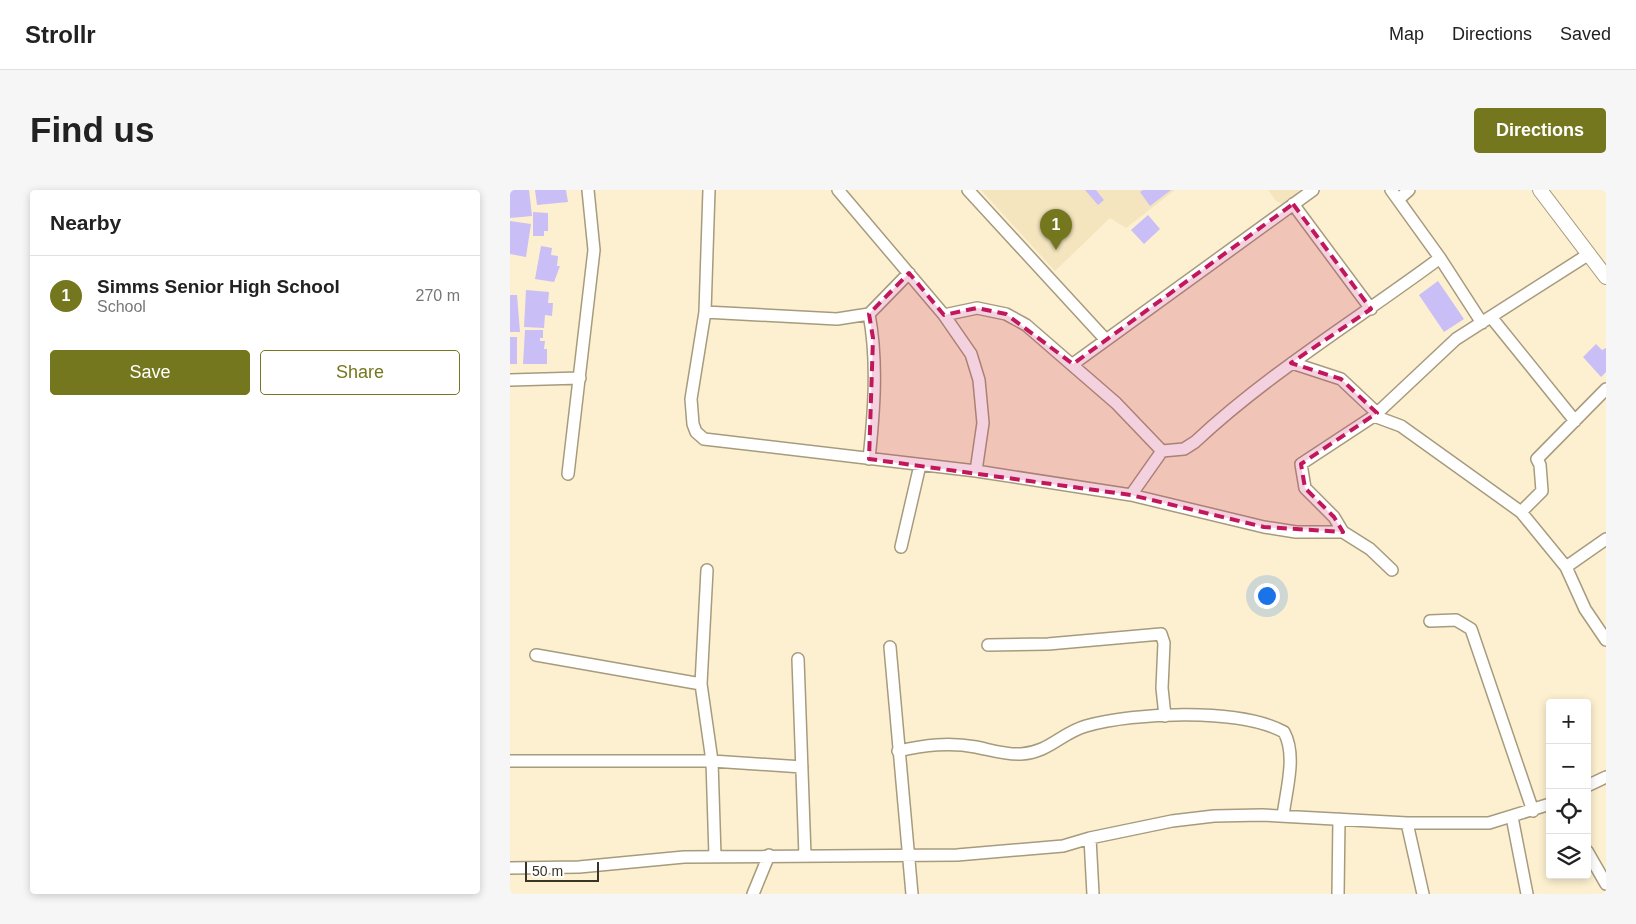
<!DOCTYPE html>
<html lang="en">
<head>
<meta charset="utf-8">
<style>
	:root { --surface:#fff; --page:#f6f6f6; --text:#222; --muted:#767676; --line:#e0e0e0; --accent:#75771f }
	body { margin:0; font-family:Arial,sans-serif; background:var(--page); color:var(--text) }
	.controls { position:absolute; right:15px; bottom:15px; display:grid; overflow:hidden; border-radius:5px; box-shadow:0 2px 8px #0003 }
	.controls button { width:45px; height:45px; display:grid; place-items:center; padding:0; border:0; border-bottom:1px solid var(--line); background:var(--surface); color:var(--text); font:25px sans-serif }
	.scale { position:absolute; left:15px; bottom:12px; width:74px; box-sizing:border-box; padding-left:5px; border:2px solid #383427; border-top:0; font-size:14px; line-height:18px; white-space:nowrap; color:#383427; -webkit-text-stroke:4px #fefefe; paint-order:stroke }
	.you { position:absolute; left:756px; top:405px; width:18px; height:18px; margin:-12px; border:4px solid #fff; border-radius:50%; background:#1a73e8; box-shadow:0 0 0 8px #1a73e833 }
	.badge { display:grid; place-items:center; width:32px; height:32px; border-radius:50%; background:var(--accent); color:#fff; font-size:16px; font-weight:700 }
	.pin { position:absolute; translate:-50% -41px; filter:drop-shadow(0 1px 2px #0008) }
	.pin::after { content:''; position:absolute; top:26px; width:18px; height:15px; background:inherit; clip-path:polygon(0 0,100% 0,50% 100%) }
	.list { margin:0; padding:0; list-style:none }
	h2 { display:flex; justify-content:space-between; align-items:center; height:65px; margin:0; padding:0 20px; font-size:21px }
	h2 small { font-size:16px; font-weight:400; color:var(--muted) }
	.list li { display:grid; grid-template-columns:32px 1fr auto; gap:15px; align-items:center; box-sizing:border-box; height:80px; padding:0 20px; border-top:1px solid var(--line) }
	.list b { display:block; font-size:19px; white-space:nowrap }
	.list p { margin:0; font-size:16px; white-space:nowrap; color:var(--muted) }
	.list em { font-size:16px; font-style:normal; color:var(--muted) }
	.actions { display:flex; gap:10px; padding:15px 20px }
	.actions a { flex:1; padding:11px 0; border:1px solid var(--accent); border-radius:5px; text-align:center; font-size:18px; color:var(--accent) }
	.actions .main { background:var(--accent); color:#fff }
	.icon { flex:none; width:28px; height:28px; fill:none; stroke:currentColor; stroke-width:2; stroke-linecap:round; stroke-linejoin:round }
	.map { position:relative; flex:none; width:1096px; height:704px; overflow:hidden; border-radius:5px }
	header { display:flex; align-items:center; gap:30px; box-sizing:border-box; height:70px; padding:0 25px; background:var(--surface); border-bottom:1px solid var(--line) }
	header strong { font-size:24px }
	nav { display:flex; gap:28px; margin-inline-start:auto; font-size:18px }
	.intro { display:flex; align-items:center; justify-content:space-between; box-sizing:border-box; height:120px; padding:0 30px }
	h1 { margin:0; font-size:35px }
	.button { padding:12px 22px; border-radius:5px; background:var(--accent); color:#fff; font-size:18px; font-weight:700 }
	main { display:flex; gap:30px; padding:0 30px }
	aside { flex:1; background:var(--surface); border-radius:5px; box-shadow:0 2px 8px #0003 }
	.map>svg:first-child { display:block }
</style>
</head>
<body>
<header>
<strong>Strollr</strong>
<nav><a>Map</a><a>Directions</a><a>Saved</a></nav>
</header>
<div class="intro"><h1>Find us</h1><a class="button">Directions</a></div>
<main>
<aside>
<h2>Nearby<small></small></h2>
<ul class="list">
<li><span class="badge">1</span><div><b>Simms Senior High School</b><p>School</p></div><em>270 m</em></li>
</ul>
<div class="actions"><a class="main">Save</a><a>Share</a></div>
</aside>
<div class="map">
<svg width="1096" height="704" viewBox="0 0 1096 704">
	<rect width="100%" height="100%" fill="#fcf0d0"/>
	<path fill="#f4e5bf" d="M471,0H665L616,38L600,28L545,81Z
		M758,0H795L779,13L772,14L766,11Z"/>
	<path fill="#c9bef5" d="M0,0H19L22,26L0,28Z
		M25,0H56L58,12L27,15Z
		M575,0H586L594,10L588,15Z
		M633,0H661L640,16L630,2Z
		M23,22L38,23V41H34V46H23Z
		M638,25L650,39L634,54L621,40Z
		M0,31L21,34L16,67L0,64Z
		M31,56L42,58L41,65L48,66L47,76H50L44,92L25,89Z
		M928,91L954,129L934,142L909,105Z
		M16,100L39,102L38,113H43L42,126L35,125L34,138L14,137Z
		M0,105H7L10,142H0Z
		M15,140H33V148H30V151H35L34,159H37V174H13Z
		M0,147H7V174H0Z
		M1086,154L1092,160L1096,158V182L1091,187L1073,167Z"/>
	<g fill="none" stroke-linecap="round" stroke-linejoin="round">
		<g stroke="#a69b7d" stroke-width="14">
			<path id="minor" d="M199,0L195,122L181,209L183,234L186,242L194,249L466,281L621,305L754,337L786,342H833
				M328,0L434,125L461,164L469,190L473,233L466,281
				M458,0L596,150
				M881,0L930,68L972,133
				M889,9L899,0
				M783,14L861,119
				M195,122L327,129L359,124L399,83
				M359,124C368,171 364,222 359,269
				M434,125L467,118L496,124L516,135L606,213L652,261L621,305
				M981,127L1065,231
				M782,173L831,189L867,223
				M563,174L803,0
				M0,190L70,188
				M864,226L891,236L1011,322L1056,377L1075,419L1096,450
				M652,261L674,259L685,252C760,182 848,129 930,68
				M58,284L84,60L78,0
				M1011,322L1032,301L1030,275L1027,269L1096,199
				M391,357L410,275
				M1056,377L1096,349
				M197,380L191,494L202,571L205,666
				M882,380L860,359L833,342L824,327L795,298L791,274L864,226L946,149L1079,64
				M920,431L946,430L961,439L1023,621
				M478,455L538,454L651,444L654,453L652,498L655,526
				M380,457L402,704
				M26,465L191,494
				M288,469L295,666
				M388,561C415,555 439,552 466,557C481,560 496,565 511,564C540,562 551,543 576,536C625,522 730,518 774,542C787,566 776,600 773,626
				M0,571H202L292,577
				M1077,596L1096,587
				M1002,627L1017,704
				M897,633L913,704
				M580,648L583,704
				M1077,661L1096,694
				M0,678L69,677L174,667L447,665L553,656L580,648L662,631L704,626L752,625L897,633H979L1040,614
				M243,704L259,665
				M828,704L829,629"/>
		</g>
		<g stroke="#a69b7d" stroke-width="16">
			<path id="major" d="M1030,0L1096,87"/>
		</g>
		<use href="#minor" stroke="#fff" stroke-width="11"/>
		<use href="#major" stroke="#fff" stroke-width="14"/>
	</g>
	<path fill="#c2185b" fill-opacity="0.2" stroke="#c2185b" stroke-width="4" stroke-dasharray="10 6" stroke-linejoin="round" d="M783,14L861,119L781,173L831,189L867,223L791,274L795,298L824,327L833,342L754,337L621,305L359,269L363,148L359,124L399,83L434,125L467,118L496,124L563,174Z"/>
</svg>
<div class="controls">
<button>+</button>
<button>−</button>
<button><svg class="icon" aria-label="locate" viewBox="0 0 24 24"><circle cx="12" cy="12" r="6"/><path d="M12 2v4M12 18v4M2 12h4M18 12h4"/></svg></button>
<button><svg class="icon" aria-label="layers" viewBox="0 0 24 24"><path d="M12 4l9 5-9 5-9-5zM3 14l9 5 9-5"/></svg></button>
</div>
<div class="scale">50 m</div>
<div class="you"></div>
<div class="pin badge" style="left:546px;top:60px">1</div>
</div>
</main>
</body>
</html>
